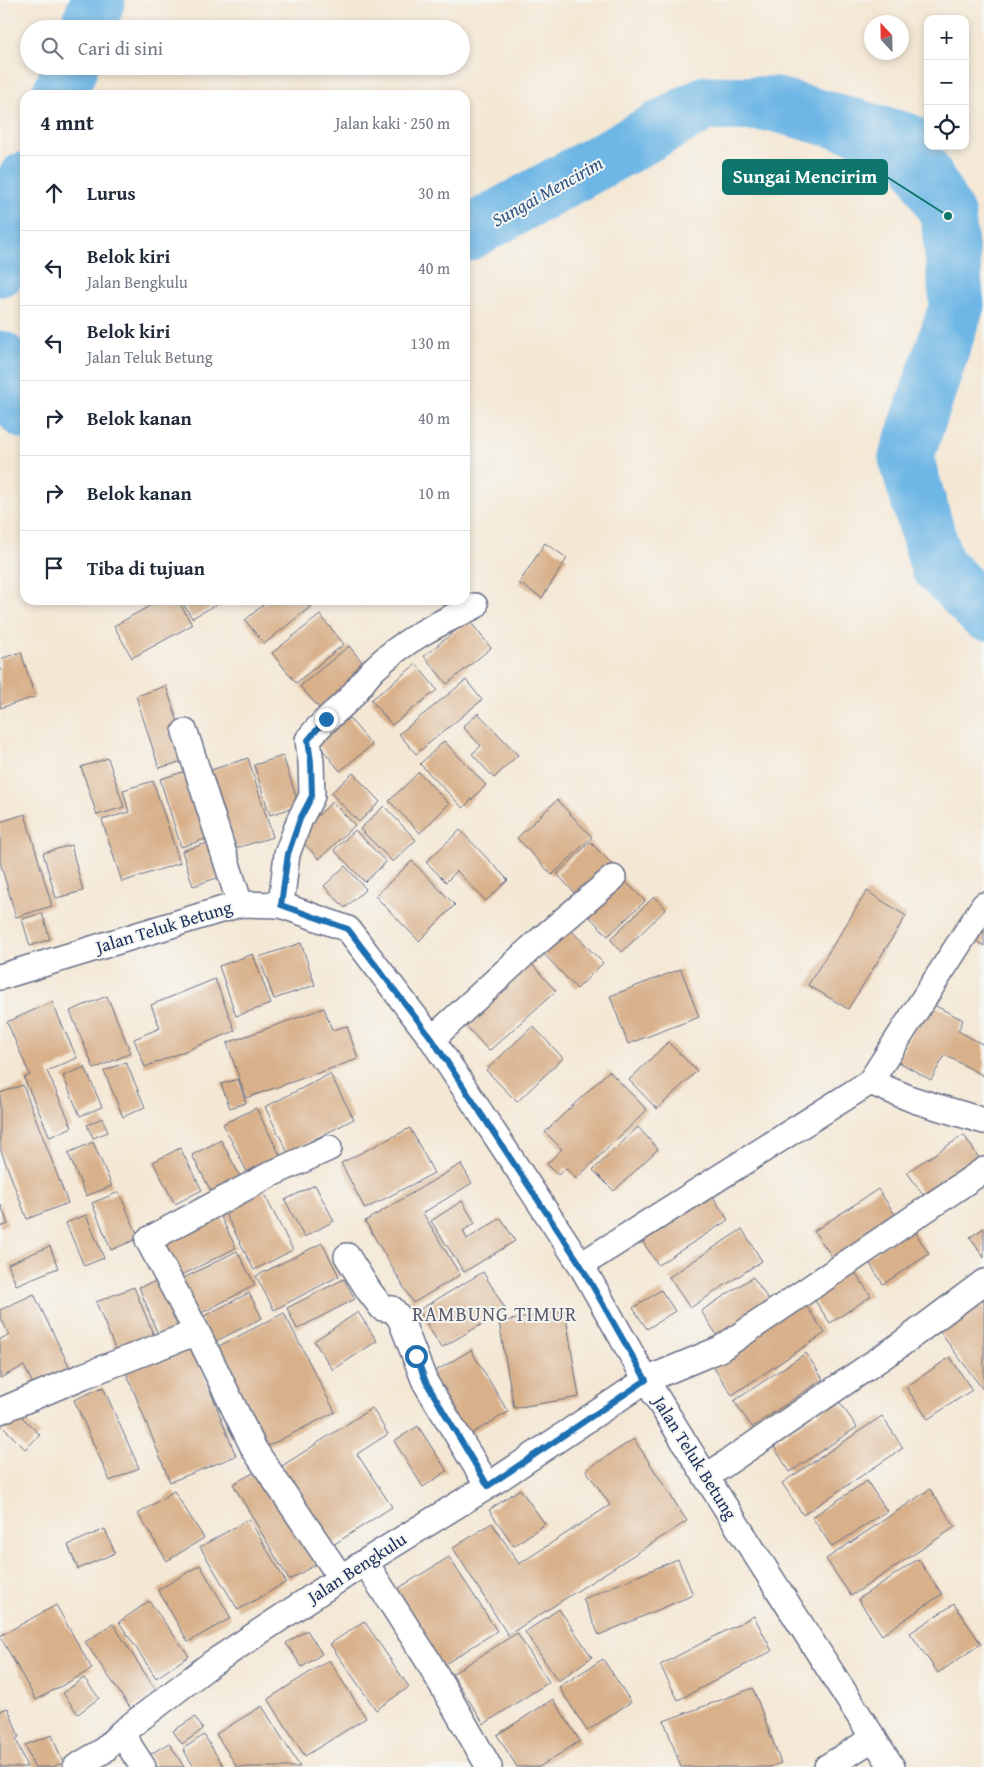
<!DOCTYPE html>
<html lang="id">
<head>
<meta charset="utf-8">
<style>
	:root { --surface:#fff; --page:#f2f2f3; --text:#1f2937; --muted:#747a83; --line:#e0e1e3 }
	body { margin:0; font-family:"Gentium Book Plus",serif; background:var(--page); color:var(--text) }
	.controls { position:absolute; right:15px; top:15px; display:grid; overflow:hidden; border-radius:10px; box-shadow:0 2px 8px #0003 }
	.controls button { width:45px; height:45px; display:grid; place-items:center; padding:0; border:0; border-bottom:1px solid var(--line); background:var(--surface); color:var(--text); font:25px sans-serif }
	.compass { position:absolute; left:864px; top:15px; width:45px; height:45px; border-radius:50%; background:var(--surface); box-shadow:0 2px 8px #0003; rotate:338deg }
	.stop { position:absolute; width:15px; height:15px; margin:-11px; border:4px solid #1f6fb2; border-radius:50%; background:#fff }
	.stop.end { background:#1f6fb2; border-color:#fff; box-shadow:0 1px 5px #0008 }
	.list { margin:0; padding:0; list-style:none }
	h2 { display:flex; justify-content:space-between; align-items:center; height:65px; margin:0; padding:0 20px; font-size:21px }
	h2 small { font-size:16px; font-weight:400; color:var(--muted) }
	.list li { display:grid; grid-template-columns:32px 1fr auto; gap:15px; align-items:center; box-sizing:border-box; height:75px; padding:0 20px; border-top:1px solid var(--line) }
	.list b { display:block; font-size:19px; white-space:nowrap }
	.list p { margin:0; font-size:16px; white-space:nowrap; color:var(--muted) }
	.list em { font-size:16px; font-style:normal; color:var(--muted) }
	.icon { flex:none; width:28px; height:28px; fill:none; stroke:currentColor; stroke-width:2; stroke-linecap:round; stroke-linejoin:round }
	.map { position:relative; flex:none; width:984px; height:1767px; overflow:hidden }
	.search { position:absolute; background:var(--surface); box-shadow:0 2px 8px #0003; left:20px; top:20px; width:450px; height:55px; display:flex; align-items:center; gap:12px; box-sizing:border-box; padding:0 18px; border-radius:28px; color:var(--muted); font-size:19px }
	.panel { position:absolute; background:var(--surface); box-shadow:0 2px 8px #0003; left:20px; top:90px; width:450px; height:515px; border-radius:15px }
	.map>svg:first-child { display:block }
</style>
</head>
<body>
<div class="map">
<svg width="984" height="1767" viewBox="0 0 984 1767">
	<rect width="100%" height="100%" fill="#f6f6f2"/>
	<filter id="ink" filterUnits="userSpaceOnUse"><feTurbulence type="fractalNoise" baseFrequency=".02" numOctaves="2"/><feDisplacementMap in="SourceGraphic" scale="10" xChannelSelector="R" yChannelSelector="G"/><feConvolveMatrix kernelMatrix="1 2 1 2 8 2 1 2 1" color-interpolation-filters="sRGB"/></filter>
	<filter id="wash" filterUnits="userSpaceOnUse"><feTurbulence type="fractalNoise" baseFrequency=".0096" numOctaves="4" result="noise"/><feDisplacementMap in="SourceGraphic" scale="20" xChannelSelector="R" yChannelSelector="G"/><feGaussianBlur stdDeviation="1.12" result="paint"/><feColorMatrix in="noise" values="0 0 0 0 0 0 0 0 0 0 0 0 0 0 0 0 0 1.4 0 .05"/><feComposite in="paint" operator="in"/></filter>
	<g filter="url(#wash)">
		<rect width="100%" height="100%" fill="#f4e7d4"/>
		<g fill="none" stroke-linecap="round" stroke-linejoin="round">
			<path stroke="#6db6e5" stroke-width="55" d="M87,29L98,0
				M59,95L71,66
				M465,235L706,103L773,104L906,140L948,216L957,305L906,458L937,565L984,613
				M0,269L25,179
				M0,358L25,412"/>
		</g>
		<g id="blocks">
			<path fill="#d8b08a" d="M545,543L567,558L542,598L519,583Z
				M160,600H178L192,625L132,658L114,626Z
				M181,600H225L192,618Z
				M269,600H305L310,607L264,644L245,620Z
				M320,615L344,644L296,683L272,653Z
				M469,620L491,648L447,684L424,656Z
				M349,646L368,669L319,708L300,686Z
				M21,652L35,697L0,708V659Z
				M416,664L437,690L392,725L371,700Z
				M466,680L482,700L416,754L399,734Z
				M166,686L190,759L159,768L136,696Z
				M344,712L372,745L340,771L313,738Z
				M478,713L518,755L494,778L472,754L481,746L463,727Z
				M444,741L486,785L463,808L420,764Z
				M283,756L299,806L270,815L254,765Z
				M108,758L124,807L97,815L81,767Z
				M248,758L273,837L236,848L211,770Z
				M193,769L215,836L181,847L160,779Z
				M419,772L449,804L420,833L389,801Z
				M353,773L380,802L359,822L331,793Z
				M153,781L180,863L122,882L102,820L129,812L123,790Z
				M557,800L592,837L552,875L517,838Z
				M332,802L355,825L319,859L297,836Z
				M384,806L416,840L393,862L360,829Z
				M25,814L52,906L16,917L0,862V822Z
				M355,830L386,862L365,882L334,850Z
				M460,830L508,880L486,901L457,871L446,882L426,862Z
				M217,840L229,874L193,886L182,851Z
				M590,842L616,868L582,901L557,874Z
				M71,845L83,891L56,898L43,853Z
				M412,861L455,905L419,941L375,896Z
				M345,866L366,889L345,908L324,886Z
				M621,877L645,901L608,936L585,912Z
				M867,891L906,916L848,1009L808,985Z
				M654,897L666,909L622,952L610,939Z
				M984,907V946L967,936Z
				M42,913L50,939L30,946L22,919Z
				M570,929L603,963L577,989L544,954Z
				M301,943L315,985L274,999L259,957Z
				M253,954L271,1004L236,1016L219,966Z
				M528,960L556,991L489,1051L461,1020Z
				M681,969L699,1017L628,1044L610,996Z
				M215,979L235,1031L145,1067L134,1039L160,1028L151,1005Z
				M107,996L131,1053L94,1069L70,1011Z
				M52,1002L77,1058L47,1071L72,1127L50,1137L24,1078L30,1075L7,1022Z
				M928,1002L963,1020L958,1031L984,1045V1076L945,1055L931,1080L897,1061Z
				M324,1008L332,1030L347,1026L358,1059L246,1098L227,1043Z
				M533,1026L563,1058L517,1102L486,1070Z
				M668,1042L697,1071L657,1109L629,1080Z
				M126,1062L145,1107L123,1117L104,1071Z
				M85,1067L102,1107L80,1116L63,1076Z
				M609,1071L647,1110L576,1179L566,1168L558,1175L547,1164L562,1149L545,1132Z
				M330,1074L354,1119L288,1153L265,1107Z
				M238,1079L246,1103L230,1108L221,1084Z
				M23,1085L68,1203L27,1219L0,1148V1093Z
				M256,1108L282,1159L249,1176L223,1124Z
				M102,1118L108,1132L93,1138L87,1125Z
				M638,1127L658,1149L614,1191L593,1170Z
				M410,1128L434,1173L365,1209L341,1163Z
				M964,1135L979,1158L923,1195L907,1172Z
				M221,1140L241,1178L212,1193L192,1155Z
				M93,1142L112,1186L86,1196L68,1153Z
				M180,1148L202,1190L175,1204L153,1162Z
				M461,1164L472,1183L423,1213L460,1275L413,1303L365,1221Z
				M705,1184L728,1220L658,1265L635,1230Z
				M315,1185L334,1221L304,1237L285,1200Z
				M878,1189L900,1222L837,1264L814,1231Z
				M262,1190L293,1250L254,1270L223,1209Z
				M119,1192L139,1238L111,1250L92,1203Z
				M462,1201L475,1223L463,1231L467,1239L501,1218L515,1241L464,1272L431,1221Z
				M0,1203L8,1224L0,1227Z
				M217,1209L236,1248L176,1278L156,1240Z
				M86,1215L104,1258L84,1266L66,1223Z
				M912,1227L929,1254L883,1284L866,1258Z
				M984,1228V1258L970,1237Z
				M742,1229L762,1261L690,1308L669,1277Z
				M322,1243L339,1276L274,1310L256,1276Z
				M50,1246L58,1268L16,1285L8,1264Z
				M237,1251L255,1285L196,1316L178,1281Z
				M852,1268L871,1296L830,1323L811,1295Z
				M483,1272L506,1310L441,1348L419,1310Z
				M753,1277L775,1309L723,1344L701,1311Z
				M163,1279L184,1333L161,1342L139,1287Z
				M344,1279L355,1299L297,1329L287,1308Z
				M134,1287L156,1341L118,1356L96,1302Z
				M661,1290L675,1311L647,1329L633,1308Z
				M984,1291V1391L936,1327Z
				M249,1293L262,1318L212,1343L200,1318Z
				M34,1294L71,1370L35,1388L24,1366L0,1378V1339L9,1335L0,1316V1310Z
				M802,1300L825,1333L732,1395L710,1362Z
				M565,1311L579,1397L514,1408L499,1322Z
				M358,1312L377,1341L333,1370L314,1341Z
				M284,1313L335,1412L268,1446L217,1347Z
				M192,1345L236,1456L170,1482L126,1372Z
				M471,1350L508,1412L466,1437L429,1375Z
				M806,1353L823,1379L752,1427L734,1401Z
				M950,1357L972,1390L928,1419L906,1387Z
				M103,1387L139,1468L110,1481L74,1400Z
				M838,1400L857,1427L790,1472L772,1444Z
				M372,1408L388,1434L357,1454L392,1507L333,1545L282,1466Z
				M16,1411L40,1435L25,1449L1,1425Z
				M882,1416L903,1448L803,1515L782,1483Z
				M418,1426L447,1471L423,1487L394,1441Z
				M634,1439L687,1521L508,1635L453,1548L492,1523L519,1564L610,1505L586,1470Z
				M264,1467L320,1562L289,1580L233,1484Z
				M867,1481L887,1511L832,1547L812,1517Z
				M520,1489L545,1524L514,1546L489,1510Z
				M930,1489L955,1527L851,1596L826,1559Z
				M174,1491L204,1538L167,1561L138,1514Z
				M249,1519L286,1582L238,1610L200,1547Z
				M105,1529L115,1553L78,1569L68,1545Z
				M449,1557L497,1631L442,1666L394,1591Z
				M678,1559L693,1595L599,1635L583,1599Z
				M918,1559L942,1594L882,1635L858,1599Z
				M200,1565L231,1618L188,1642L158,1590Z
				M149,1601L189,1656L156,1678L119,1622Z
				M954,1604L981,1644L938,1673L910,1633Z
				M56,1605L92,1669L36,1700L0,1636Z
				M559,1609L592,1657L558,1681L525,1632Z
				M754,1616L772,1651L678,1700L660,1665Z
				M364,1621L409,1687L376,1710L330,1644Z
				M113,1624L157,1692L131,1709L85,1642Z
				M307,1630L322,1654L302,1667L286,1643Z
				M517,1633L549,1682L484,1724L452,1674Z
				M603,1659L631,1702L587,1731L559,1687Z
				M329,1660L366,1718L305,1756L268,1699Z
				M84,1678L99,1698L78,1714L63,1693Z
				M753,1688L781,1763L770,1767H681L664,1721Z
				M553,1699L580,1741L539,1767H517L497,1735Z
				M262,1706L300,1767H237L216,1734Z
				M8,1708L19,1737L16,1739L27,1767H0V1711Z
				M195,1717L203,1729L182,1744L173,1731Z
				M52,1735L63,1763L52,1767H34L25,1745Z
				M204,1735L224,1767H194L183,1749Z
				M169,1743L184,1767H156L149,1755Z"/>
		</g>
	</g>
	<g filter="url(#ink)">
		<use href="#blocks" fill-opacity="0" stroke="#676f87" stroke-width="1"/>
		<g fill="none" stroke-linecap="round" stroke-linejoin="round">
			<g stroke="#676f87" stroke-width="28">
				<path id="minor" d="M185,732L240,904
					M281,905L287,854L300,819L312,796L311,762L308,740C319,724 334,714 348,700C358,690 365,677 375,668C404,640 439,623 475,606
					M0,977L240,904L281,905L348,929L432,1039L581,1265L646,1380L706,1477L892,1767
					M432,1039L532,947L613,878
					M870,1082L914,1100L984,1121
					M329,1148L271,1174L148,1240L197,1332L254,1449L341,1578
					M347,1256L369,1291L382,1308L392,1309L400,1318L425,1382L488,1486
					M581,1265L870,1082L984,905
					M0,1411L83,1376L197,1332
					M706,1477L897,1347L984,1282
					M365,1562L427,1659L489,1767
					M121,1733L143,1767
					M76,1767L103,1751L121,1733L211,1664L365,1562L488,1486L646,1380L720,1349L984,1170
					M827,1767L874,1738"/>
			</g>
			<use href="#minor" stroke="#fff" stroke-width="25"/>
		</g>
	</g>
	<g fill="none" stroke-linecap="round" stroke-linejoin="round" filter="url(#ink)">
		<path stroke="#1f6fb2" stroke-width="6" d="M326,719L308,740L311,762L312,796L300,819L288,854L281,905L348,929L432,1039L580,1264L646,1380L488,1486L426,1382L416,1356"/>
	</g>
	<g text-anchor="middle" stroke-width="4" stroke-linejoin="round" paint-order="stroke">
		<g font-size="18" fill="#1b2f5e" stroke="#f6f6f2">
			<text transform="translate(164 927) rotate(-17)" y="6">Jalan Teluk Betung</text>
			<text transform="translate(695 1458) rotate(58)" y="6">Jalan Teluk Betung</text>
			<text transform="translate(357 1568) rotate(-33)" y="6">Jalan Bengkulu</text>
		</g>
		<g font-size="19" font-style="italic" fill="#345886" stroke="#f6f6f2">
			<text transform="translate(547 191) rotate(-29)" y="7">Sungai Mencirim</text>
		</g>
		<g font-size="20" letter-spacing="1" fill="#5d5c6d" stroke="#f6f6f2">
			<text x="495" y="1321">RAMBUNG TIMUR</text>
		</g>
	</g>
	<path fill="none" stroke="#0f766e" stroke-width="2" d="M948 216L887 177"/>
	<circle fill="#0f766e" stroke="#f6f6f2" stroke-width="2" cx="948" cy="216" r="5"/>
	<rect fill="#0f766e" stroke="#0f766e" stroke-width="2" x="723" y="160" width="164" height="34" rx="5"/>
	<g font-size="19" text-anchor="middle" font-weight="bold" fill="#fff">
		<text x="805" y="183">Sungai Mencirim</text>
	</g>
</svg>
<div class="controls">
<button>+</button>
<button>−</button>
<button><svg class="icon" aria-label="locate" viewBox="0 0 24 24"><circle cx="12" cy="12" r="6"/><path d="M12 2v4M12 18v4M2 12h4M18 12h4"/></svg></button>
</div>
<svg class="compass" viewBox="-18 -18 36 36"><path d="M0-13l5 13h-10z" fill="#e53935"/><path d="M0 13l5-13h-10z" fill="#747a83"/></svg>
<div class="stop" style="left:416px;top:1356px"></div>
<div class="stop end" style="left:326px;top:719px"></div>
<div class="search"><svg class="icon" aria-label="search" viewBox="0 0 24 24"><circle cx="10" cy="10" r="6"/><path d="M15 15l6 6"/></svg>Cari di sini</div>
<section class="panel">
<h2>4 mnt<small>Jalan kaki · 250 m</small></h2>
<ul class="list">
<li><svg class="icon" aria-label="ahead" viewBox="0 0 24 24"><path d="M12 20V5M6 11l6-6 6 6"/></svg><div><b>Lurus</b></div><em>30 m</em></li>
<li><svg class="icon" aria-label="left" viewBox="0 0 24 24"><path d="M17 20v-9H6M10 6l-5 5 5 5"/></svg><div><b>Belok kiri</b><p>Jalan Bengkulu</p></div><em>40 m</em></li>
<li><svg class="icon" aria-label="left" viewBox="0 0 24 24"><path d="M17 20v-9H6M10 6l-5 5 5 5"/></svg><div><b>Belok kiri</b><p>Jalan Teluk Betung</p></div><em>130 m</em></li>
<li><svg class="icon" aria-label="right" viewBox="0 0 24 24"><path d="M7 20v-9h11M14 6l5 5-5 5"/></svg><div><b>Belok kanan</b></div><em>40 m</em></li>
<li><svg class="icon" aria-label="right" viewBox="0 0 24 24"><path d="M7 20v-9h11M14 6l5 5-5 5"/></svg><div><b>Belok kanan</b></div><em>10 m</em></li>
<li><svg class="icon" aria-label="arrive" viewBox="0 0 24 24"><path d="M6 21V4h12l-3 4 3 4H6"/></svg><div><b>Tiba di tujuan</b></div></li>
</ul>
</section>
</div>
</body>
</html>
